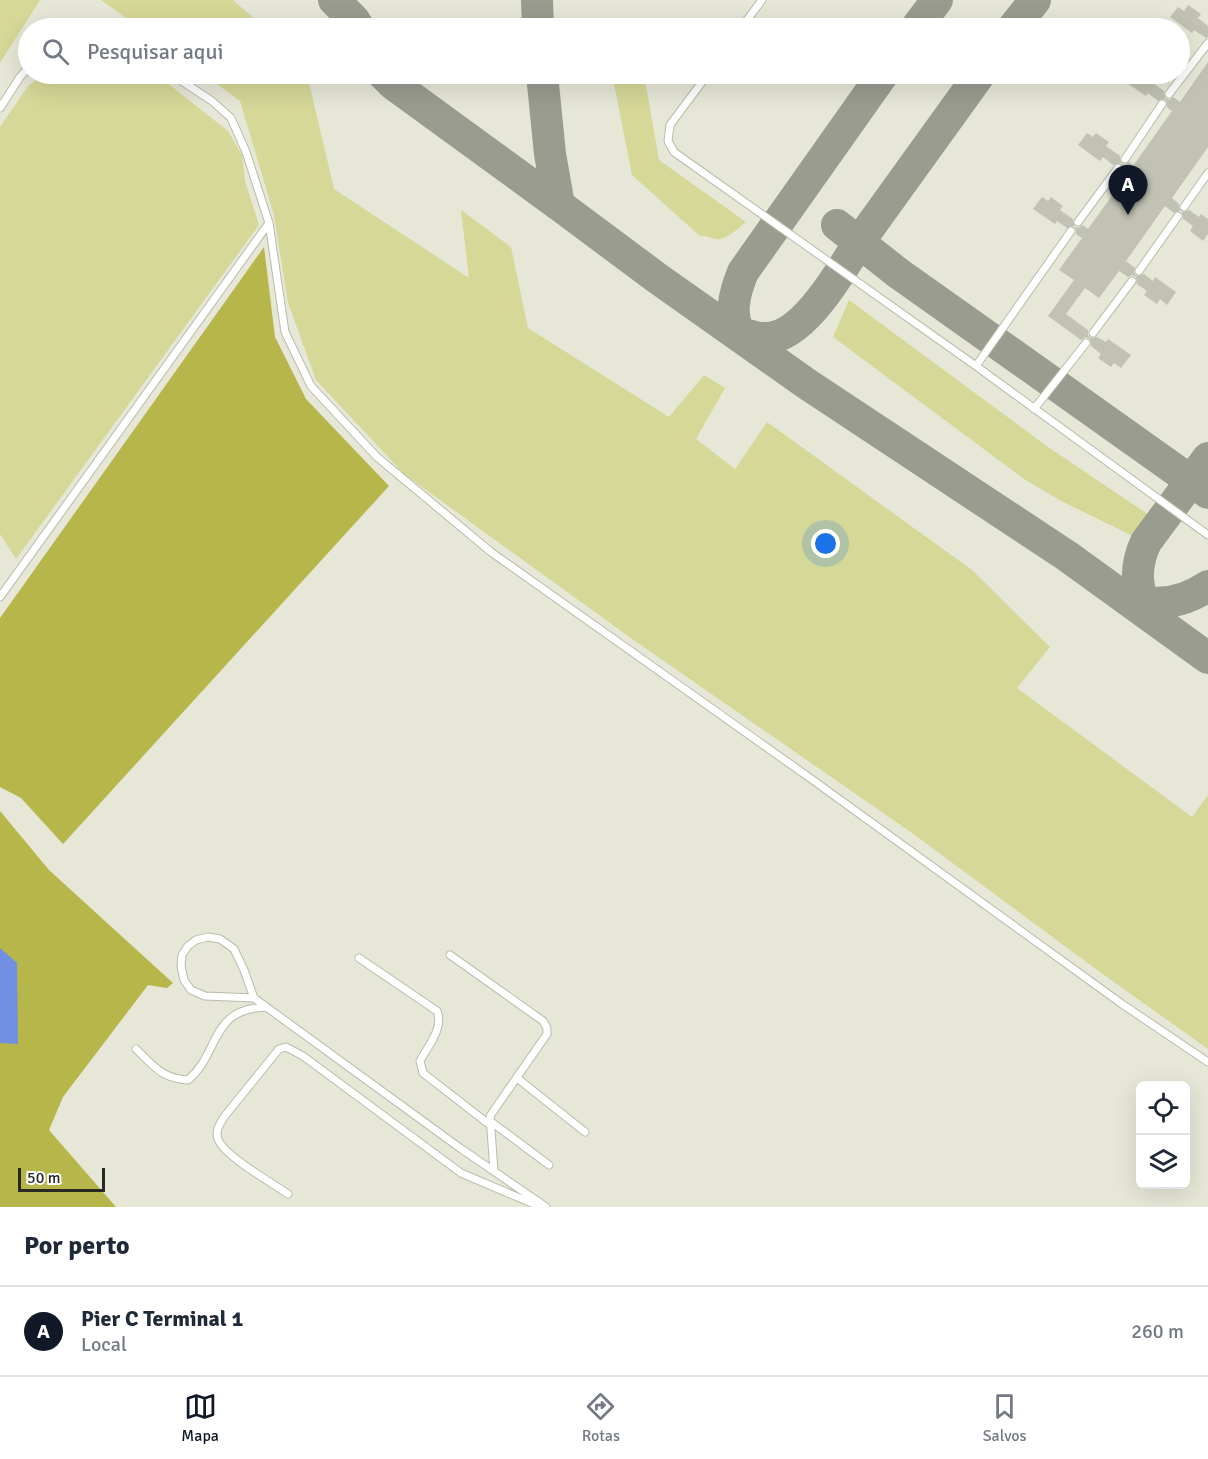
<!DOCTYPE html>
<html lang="pt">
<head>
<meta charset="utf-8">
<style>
	:root { --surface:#fff; --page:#f6f6f7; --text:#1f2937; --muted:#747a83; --line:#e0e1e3; --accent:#111827 }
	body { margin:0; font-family:Signika,sans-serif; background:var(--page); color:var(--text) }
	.controls { position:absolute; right:18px; bottom:18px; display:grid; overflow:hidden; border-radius:9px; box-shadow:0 6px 24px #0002 }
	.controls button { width:54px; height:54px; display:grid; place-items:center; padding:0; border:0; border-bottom:2px solid var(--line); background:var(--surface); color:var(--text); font:30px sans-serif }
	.scale { position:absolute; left:18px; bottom:15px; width:87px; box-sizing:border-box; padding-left:6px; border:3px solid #292924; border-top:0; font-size:16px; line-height:21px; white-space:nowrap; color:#292924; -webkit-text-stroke:4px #fff; paint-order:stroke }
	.you { position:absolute; left:826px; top:544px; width:21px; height:21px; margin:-15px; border:4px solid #fff; border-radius:50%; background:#1a73e8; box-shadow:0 0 0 9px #1a73e833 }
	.badge { display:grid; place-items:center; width:39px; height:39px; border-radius:50%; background:var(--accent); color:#fff; font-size:20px; font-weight:700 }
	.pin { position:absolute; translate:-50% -50px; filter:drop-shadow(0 2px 3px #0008) }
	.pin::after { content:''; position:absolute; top:32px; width:21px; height:18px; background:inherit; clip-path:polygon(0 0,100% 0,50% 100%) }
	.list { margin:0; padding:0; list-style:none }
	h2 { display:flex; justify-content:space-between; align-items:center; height:78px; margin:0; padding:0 24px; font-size:26px }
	h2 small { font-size:20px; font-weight:400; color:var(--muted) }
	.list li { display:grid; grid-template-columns:39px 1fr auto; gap:18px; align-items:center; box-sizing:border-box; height:90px; padding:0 24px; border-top:2px solid var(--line) }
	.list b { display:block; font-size:22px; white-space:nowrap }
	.list p { margin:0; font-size:20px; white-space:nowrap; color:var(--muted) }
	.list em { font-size:20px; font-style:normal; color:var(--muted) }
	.icon { flex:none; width:33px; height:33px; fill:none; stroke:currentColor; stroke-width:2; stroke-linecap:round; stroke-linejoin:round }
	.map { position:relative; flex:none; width:1208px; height:1207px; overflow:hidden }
	.search { position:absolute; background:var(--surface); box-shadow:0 6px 24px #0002; left:18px; right:18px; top:18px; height:66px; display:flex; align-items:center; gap:15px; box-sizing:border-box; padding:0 21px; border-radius:33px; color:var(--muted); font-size:22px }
	.sheet { height:168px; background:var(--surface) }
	nav { display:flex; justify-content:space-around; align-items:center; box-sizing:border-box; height:84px; border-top:2px solid var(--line); background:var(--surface); font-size:16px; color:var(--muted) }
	nav a { display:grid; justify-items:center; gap:3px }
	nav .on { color:var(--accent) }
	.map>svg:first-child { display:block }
</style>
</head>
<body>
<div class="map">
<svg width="1208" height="1207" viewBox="0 0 1208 1207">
	<rect width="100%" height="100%" fill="#e6e7d7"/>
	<path fill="#d6d898" d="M0,0H40L0,63Z
		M101,0H233L265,28H140Z
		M44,74H156L228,131L242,155L245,181L259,225L16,559L0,534V127L28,86Z
		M203,74H307L334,189L469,278L461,210L511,247L528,328L669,417L704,375L725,388L696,439L735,469L767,422L972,570L1050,647L1017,688L1192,817L1208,795V1049L1097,970L912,833L635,641L404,474L316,380L288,303L274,215L240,101Z
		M612,74H644L659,160L746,222C738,228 726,241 715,239C709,238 707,235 700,236L632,175Z
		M849,300L1048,447L1149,515L1135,537L1061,501L1024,479L833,337Z"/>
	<path fill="#b6b64b" d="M264,247L275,337L306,399L389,486L63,844L21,798L0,787V618Z
		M0,811L49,870L173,983L167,988L148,985L63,1097L49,1130L116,1207H0Z"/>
	<path fill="#718fe3" d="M0,948L17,963L18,1044L0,1043Z"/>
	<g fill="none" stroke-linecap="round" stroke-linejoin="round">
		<path stroke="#9b9c90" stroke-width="32" d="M334,0L354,20L359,28
			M537,0L538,28
			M916,28L937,0
			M1013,28L1035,0
			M383,74L393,84L559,205
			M542,74L550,154L559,205L657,278L807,384L1067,556L1208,658
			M837,225L898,273L1208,493
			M738,332C750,336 762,340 774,337C807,330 842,270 859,242L980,74
			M742,338C728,316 734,294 743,272L883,74
			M1129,597C1156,608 1184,602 1208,586
			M1156,618C1134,598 1134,567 1146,542L1208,458"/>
	</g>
	<path fill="#c1c2b3" d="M1188,5L1201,14L1198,18L1208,26V37L1206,38L1194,30L1192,33L1170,17L1178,7L1184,11Z
		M1208,62V147L1172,198L1179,204L1180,211L1174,213L1165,206L1126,261L1135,268L1134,273L1136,276L1144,274L1153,281L1155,277L1176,292L1167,305L1160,299L1157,304L1144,295L1147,291L1137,284L1136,277L1132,275L1128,277L1119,271L1099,298L1085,288L1066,314L1088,330V335L1090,338L1097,337L1106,342L1108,339L1131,355L1121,368L1114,363L1111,367L1098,358L1101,354L1091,346L1090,339L1086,337L1081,340L1048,316L1074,280L1059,270L1082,238L1076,234V229L1074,226L1067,228L1057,221L1055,224L1033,209L1042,197L1048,201L1051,197L1063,206L1060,210L1073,219L1074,226L1078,228L1083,225L1088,229L1127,175L1122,171L1123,166L1121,163L1113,165L1103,157L1100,161L1078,145L1087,133L1093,137L1096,133L1109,142L1106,146L1120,156L1121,163L1125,165L1129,162L1133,166L1172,111L1167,107V102L1165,99L1158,101L1148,93L1146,96L1124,81L1129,74H1147L1155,79L1153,83L1164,91L1165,98L1169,100L1173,97L1180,102Z
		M1189,210L1199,217L1201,214L1208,219V234L1203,241L1190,231L1193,226L1183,219L1182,212Z"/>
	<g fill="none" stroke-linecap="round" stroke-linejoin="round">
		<g stroke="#babbac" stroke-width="9">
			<path id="service" d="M741,28L762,0
				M171,74L212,101L231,118L246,152L269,223L285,332L311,386L377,457L491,552L810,778L1122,1004L1208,1062
				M708,74L670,125L668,141L674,152L976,366L1071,231
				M1169,94L1208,43
				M0,108L20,77L28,68
				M1125,159L1162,104
				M1184,207L1208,173
				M1078,222L1118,168
				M1139,271L1178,216
				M1093,333L1132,281
				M976,366L1208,535
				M1034,409L1086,343
				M0,597L269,223
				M450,955L543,1021L547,1028V1034L490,1116L494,1171
				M359,958L437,1011C444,1028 428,1046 420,1061L423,1073L490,1125
				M254,998L244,970L234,949L220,939L208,937L196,940L188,946L182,955L181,966L184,980L191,990L205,996L254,998L460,1148L546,1207
				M136,1049C155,1067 161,1078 188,1080C221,1052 209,1009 266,1007
				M517,1078L585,1132
				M490,1121L549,1165
				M288,1194C272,1183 223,1155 218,1139C215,1130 220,1124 224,1117L279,1049L286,1047L303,1056L461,1173L541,1207"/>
		</g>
		<use href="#service" stroke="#fff" stroke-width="7"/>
	</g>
</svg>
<div class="controls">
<button><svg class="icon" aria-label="locate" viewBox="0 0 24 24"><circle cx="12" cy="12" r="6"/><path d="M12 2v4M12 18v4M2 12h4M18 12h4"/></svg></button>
<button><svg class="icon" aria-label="layers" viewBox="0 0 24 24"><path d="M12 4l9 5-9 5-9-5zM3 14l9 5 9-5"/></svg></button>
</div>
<div class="scale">50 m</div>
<div class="you"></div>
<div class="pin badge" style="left:1128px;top:215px">A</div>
<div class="search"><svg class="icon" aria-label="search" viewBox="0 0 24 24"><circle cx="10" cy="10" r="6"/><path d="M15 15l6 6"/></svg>Pesquisar aqui</div>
</div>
<section class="sheet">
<h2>Por perto<small></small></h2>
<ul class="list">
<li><span class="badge">A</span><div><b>Pier C Terminal 1</b><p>Local</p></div><em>260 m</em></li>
</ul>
</section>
<nav>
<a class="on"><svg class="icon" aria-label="map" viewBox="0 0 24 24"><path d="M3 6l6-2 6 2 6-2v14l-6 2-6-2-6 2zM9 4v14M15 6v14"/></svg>Mapa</a>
<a><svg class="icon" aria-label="directions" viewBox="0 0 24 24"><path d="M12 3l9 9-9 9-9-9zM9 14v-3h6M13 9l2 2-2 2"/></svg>Rotas</a>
<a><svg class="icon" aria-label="saved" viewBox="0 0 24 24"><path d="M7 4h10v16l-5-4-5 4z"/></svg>Salvos</a>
</nav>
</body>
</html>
